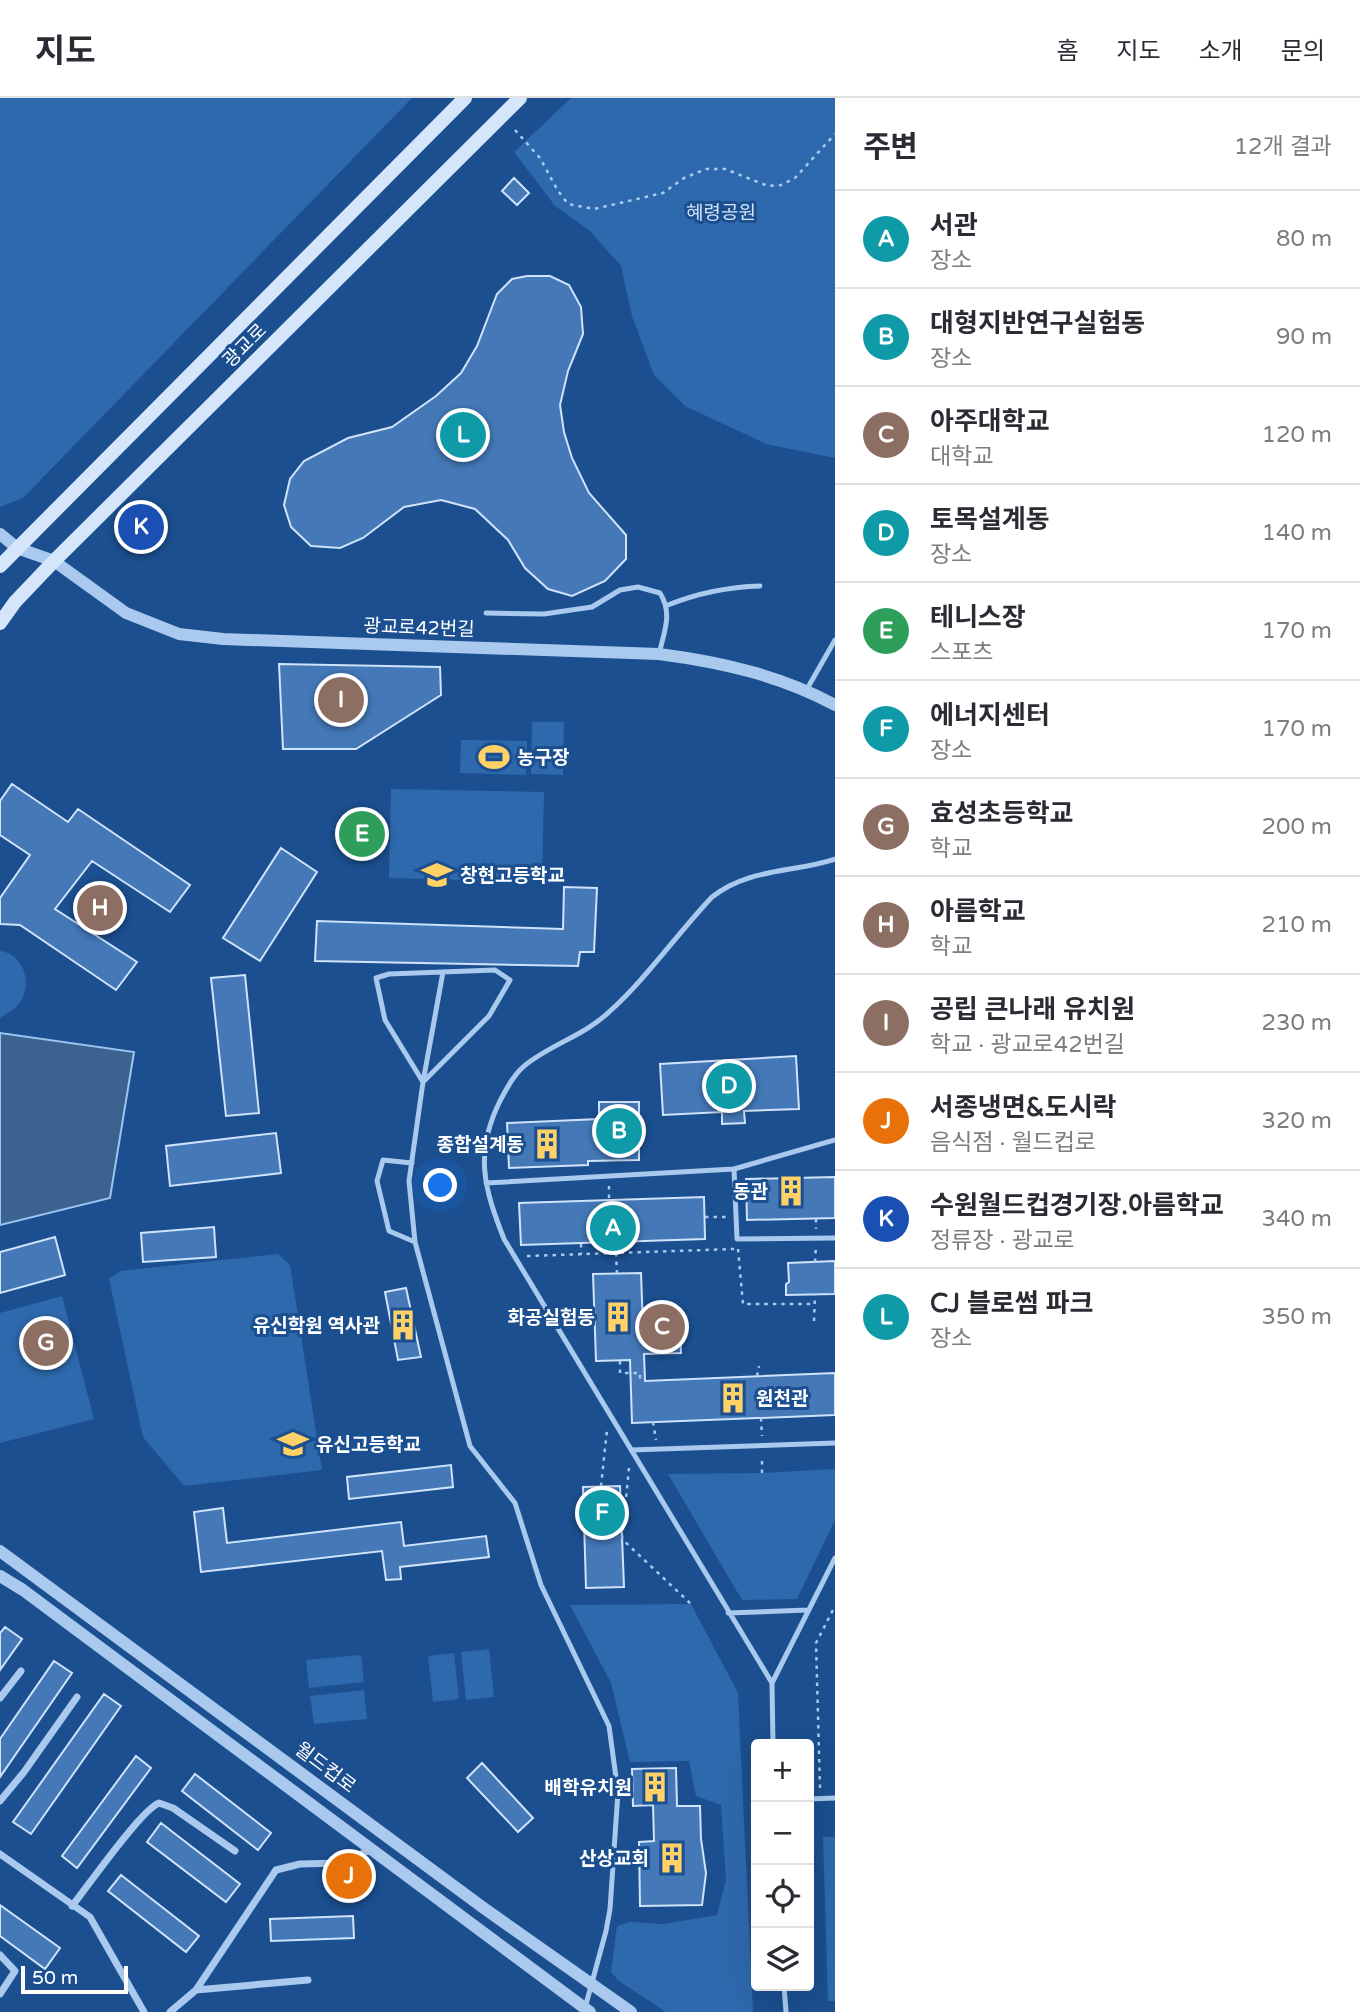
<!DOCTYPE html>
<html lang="ko">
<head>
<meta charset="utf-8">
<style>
	:root { --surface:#fff; --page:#f2f2f3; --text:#2b2b33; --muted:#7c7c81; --line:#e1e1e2; --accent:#d93025 }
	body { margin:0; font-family:"Varela Round","Noto Sans KR",sans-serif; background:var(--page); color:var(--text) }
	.controls { position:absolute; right:21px; bottom:21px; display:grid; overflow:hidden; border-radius:7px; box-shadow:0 7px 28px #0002 }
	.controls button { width:63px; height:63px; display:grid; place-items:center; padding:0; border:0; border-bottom:2px solid var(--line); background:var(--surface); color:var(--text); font:35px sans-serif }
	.scale { position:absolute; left:21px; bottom:18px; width:107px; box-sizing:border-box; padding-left:7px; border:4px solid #fff; border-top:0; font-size:19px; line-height:24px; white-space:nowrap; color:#fff; -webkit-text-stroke:5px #1b4f8f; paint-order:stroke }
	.you { position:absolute; left:441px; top:1088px; width:24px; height:24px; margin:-18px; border:5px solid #fff; border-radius:50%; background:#1a73e8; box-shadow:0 0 0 10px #1a73e833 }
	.badge { display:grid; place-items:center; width:46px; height:46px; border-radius:50%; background:var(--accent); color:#fff; font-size:23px; font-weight:700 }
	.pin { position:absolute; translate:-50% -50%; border:4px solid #fff; box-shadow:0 2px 7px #0006 }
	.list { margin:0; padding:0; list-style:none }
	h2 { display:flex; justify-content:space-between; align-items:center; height:91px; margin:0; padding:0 28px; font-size:30px }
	h2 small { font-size:23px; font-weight:400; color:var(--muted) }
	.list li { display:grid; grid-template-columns:46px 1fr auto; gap:21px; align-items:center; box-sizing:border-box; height:98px; padding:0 28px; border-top:2px solid var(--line) }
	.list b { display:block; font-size:26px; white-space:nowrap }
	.list p { margin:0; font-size:23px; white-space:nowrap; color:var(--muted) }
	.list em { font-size:23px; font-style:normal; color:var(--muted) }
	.icon { flex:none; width:38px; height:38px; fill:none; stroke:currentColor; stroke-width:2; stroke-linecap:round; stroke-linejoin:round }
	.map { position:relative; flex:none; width:835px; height:1914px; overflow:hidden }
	header { display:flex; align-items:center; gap:42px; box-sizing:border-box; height:98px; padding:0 35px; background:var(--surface); border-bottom:2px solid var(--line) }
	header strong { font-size:33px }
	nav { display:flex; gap:38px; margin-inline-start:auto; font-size:24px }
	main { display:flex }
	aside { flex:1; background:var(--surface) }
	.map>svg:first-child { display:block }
</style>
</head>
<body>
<header>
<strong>지도</strong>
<nav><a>홈</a><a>지도</a><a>소개</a><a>문의</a></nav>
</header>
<main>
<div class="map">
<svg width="835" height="1914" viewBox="0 0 835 1914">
	<rect width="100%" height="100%" fill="#1b4f8f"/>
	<path fill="#2e69ad" d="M0,0H412L23,400L0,409Z
		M571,0H835V360L766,346L685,308L654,277L632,218L621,168L590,133L555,108L514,54Z
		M532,624H564L563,677L531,676Z
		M461,642L527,643L526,677L460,675Z
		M391,691L544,694L542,784L389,780Z
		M354,715H372L371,758L353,757Z
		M0,853C22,855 32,883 22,901C17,910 9,914 0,920Z
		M278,1156L290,1167L322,1372L184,1388L143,1339L109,1181L120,1173Z
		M62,1198L94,1321L0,1345V1215Z
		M835,1371V1422L797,1501L742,1502L668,1376L762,1375Z
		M691,1506L738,1595L753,1914H666L619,1883L611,1874L617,1828L630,1824L663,1826L717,1817L726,1782L721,1707L696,1698L689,1663L630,1664L611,1585L570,1507Z
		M489,1551L494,1599L466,1602L461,1554Z
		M454,1555L459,1601L433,1604L428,1558Z
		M361,1557L364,1584L309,1590L306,1562Z
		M364,1592L367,1621L314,1626L310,1598Z
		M823,1739H835V1903H828Z"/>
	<path fill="#3c6290" stroke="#9cc4f0" stroke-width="2" d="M0,935L134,954L110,1100L0,1127Z"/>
	<path fill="#4478b7" stroke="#cfe3fa" stroke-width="2" d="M514,80L529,95L517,107L502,93Z
		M527,178H550L569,187L581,209L583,236L568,273L560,307L564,334L572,360L589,395L626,437V461L605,483L572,498L548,491L525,470L508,442L475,411L441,402L404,409L363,440L340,450L311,448L291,429L284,407L290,381L304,363L348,340L392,329L436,298L461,275L477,248L497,196L512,181Z
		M279,566L440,569L441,597L356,651H283Z
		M12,686L68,724L78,711L190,787L170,814L92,763L55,811L137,864L116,892L20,827L0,826V800L30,757L0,737V703Z
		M281,750L317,774L260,863L223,840Z
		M564,789L597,790L594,854H580L578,868L315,863L317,823L563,831Z
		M245,877L259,1015L226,1018L211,880Z
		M796,958L799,1011L744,1013L745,1025L722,1026V1014L663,1017L660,966Z
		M599,1004H639V1062L588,1063V1067L509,1070L507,1025L599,1021Z
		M276,1035L281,1075L170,1088L166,1048Z
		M835,1079V1120L747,1122L746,1081Z
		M704,1099L705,1141L521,1147L519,1105Z
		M214,1129L216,1159L143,1164L141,1135Z
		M55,1139L65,1177L0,1195V1154Z
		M835,1163V1196L786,1197V1186L789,1184L788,1165Z
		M641,1175L643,1229H680L681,1255L644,1256L645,1283L835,1275V1317L632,1325L630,1262L596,1263L593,1176Z
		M406,1190L421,1259L398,1262L385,1194Z
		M451,1367L453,1389L349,1401L347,1379Z
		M620,1388L624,1489L586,1490L583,1389Z
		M223,1410L227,1445L401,1424L404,1448L486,1438L489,1459L400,1469L401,1481L386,1482L382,1453L201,1474L194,1414Z
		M5,1529L22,1541L0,1572V1535Z
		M54,1563L72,1575L0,1679V1641Z
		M104,1596L121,1608L31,1736L13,1724Z
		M136,1658L151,1670L77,1770L62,1758Z
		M482,1665L533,1720L518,1734L467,1680Z
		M676,1670L677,1708H700L701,1741L706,1775L702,1807L640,1808L639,1744L654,1743L653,1707L633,1708L632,1671Z
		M195,1676L271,1735L258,1752L182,1693Z
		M161,1725L240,1786L226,1804L147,1744Z
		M121,1777L199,1838L186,1854L108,1793Z
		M0,1807L60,1850L45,1871L0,1838Z
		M353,1818L354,1840L271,1843L270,1821Z"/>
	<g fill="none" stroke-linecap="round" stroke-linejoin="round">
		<path stroke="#a9c9ee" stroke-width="2.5" stroke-dasharray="3.5 5" stroke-linecap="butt" d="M515,32L540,60L558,93L568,106L594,111L663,95L684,80L706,71H725L768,88L781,87L795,80L835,36
			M609,1088V1102
			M705,1119H726
			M816,1121V1131
			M581,1146V1156
			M738,1151L743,1206H815
			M616,1155L617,1176
			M527,1158L734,1151
			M815,1164L816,1148
			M814,1223L815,1196
			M620,1263V1275H640V1283
			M757,1278L759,1268
			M761,1320L762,1338
			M653,1324L656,1342
			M629,1370L622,1441L691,1506
			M762,1375V1358
			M601,1388L607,1332
			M820,1690L816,1545L835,1508"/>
		<path stroke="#a9c9ee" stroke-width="5" d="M668,507C698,495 727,489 760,488
			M486,515L544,516L592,509L620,492L638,489L660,495C673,516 664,534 659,556
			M807,591L835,542
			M495,872L510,882L489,918L423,984L385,922L376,880L389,876Z
			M443,874L423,984L409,1083L415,1144L470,1348L515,1405L541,1487L609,1628L618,1694L610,1811L606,1833L585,1910
			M835,1042L734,1071L737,1141L835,1140
			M412,1065L383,1062L377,1083L389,1133L415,1144
			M486,1085L734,1071
			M631,1352L835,1345
			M728,1515L808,1512
			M772,1585L504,1141C484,1090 474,1055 500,1003C507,990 515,974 528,965C553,946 586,936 609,914C646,881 677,836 712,799C748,770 793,775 835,761
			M773,1646L772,1585L835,1460
			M809,1701L835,1700
			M784,1888L786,1914"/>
		<path stroke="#a9c9ee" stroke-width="7" d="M0,1600L21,1573
			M0,1703L24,1674L77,1599
			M0,1756L90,1819L144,1914
			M72,1808C88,1788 141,1712 159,1705L173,1710L235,1753
			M0,1857L15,1873L0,1896
			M196,1892L276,1772L300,1766L342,1765L370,1752
			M170,1914L196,1892L308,1882"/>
		<path stroke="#a9c9ee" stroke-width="12" d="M0,436L17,450L54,463L126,515L179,536L223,541L659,556C720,564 780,577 835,607
			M0,1453L485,1811L631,1914
			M0,1478L23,1492L590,1914"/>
		<path stroke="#d6e6fa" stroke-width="14" d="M0,468L465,0
			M0,525L15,504L54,463L520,0"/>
	</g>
	<defs>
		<g id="stadium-bare" transform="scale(2.415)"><path d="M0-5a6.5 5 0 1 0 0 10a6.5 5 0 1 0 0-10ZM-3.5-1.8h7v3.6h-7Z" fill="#ffd166" stroke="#1b4f8f" stroke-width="2.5" paint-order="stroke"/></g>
		<g id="school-bare" transform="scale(2.415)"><path d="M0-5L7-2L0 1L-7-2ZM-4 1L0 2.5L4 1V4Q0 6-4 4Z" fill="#ffd166" stroke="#1b4f8f" stroke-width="2.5" paint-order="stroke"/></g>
		<g id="building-bare" transform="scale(2.415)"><path d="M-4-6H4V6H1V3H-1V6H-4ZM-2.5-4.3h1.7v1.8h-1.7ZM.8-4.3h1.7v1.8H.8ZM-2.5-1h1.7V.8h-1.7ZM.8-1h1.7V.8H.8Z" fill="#ffd166" stroke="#1b4f8f" stroke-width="2.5" paint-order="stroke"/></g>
	</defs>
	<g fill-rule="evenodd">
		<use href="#stadium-bare" x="494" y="659"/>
		<use href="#school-bare" x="437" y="777"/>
		<use href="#building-bare" x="547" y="1046"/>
		<use href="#building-bare" x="791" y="1093"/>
		<use href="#building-bare" x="618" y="1219"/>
		<use href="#building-bare" x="403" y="1227"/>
		<use href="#building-bare" x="733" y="1300"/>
		<use href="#school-bare" x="293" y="1346"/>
		<use href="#building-bare" x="655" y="1689"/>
		<use href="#building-bare" x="672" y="1760"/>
	</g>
	<g text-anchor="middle" stroke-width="6" stroke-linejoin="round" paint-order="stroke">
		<g font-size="19" fill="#cfe3fa" stroke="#1b4f8f">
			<text x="721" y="121">혜령공원</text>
		</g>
		<g font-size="19" fill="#fff" stroke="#1b4f8f">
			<text transform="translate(244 247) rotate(-45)" y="7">광교로</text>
			<text transform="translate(419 529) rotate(2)" y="7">광교로42번길</text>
			<text transform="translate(326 1669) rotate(37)" y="7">월드컵로</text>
		</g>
		<g font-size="19" font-weight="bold" fill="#fff" stroke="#1b4f8f" text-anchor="end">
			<text x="517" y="666" text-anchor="start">농구장</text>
			<text x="460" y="784" text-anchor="start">창현고등학교</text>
			<text x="524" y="1053">종합설계동</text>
			<text x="768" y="1100">동관</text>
			<text x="595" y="1226">화공실험동</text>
			<text x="380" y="1234">유신학원 역사관</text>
			<text x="756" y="1307" text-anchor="start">원천관</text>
			<text x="316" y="1353" text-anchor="start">유신고등학교</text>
			<text x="632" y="1696">배학유치원</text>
			<text x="649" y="1767">산상교회</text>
		</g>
	</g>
</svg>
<div class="controls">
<button>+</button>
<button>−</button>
<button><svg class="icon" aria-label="locate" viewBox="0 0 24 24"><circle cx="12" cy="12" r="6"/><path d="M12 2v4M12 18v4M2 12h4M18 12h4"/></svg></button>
<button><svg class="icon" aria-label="layers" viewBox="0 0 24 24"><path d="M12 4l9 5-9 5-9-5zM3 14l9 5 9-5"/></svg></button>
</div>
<div class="scale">50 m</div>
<div class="you"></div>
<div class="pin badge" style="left:613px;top:1130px;background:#0f9aa8">A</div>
<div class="pin badge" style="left:619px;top:1033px;background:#0f9aa8">B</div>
<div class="pin badge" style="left:662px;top:1229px;background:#8d6e63">C</div>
<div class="pin badge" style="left:729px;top:988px;background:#0f9aa8">D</div>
<div class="pin badge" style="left:362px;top:736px;background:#2e9e5b">E</div>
<div class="pin badge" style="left:602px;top:1415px;background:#0f9aa8">F</div>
<div class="pin badge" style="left:46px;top:1245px;background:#8d6e63">G</div>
<div class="pin badge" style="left:100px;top:810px;background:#8d6e63">H</div>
<div class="pin badge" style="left:341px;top:602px;background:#8d6e63">I</div>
<div class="pin badge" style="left:349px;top:1778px;background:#e8710a">J</div>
<div class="pin badge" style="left:141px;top:429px;background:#1a4fb4">K</div>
<div class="pin badge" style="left:463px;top:337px;background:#0f9aa8">L</div>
</div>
<aside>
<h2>주변<small>12개 결과</small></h2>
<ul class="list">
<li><span class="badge" style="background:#0f9aa8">A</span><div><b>서관</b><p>장소</p></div><em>80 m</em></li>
<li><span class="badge" style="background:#0f9aa8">B</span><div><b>대형지반연구실험동</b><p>장소</p></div><em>90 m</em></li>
<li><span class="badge" style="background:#8d6e63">C</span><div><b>아주대학교</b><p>대학교</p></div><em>120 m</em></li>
<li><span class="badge" style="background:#0f9aa8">D</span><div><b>토목설계동</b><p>장소</p></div><em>140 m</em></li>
<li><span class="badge" style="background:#2e9e5b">E</span><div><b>테니스장</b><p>스포츠</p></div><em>170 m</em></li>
<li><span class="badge" style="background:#0f9aa8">F</span><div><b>에너지센터</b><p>장소</p></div><em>170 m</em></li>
<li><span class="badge" style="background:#8d6e63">G</span><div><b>효성초등학교</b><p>학교</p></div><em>200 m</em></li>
<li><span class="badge" style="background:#8d6e63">H</span><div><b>아름학교</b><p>학교</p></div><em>210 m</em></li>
<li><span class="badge" style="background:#8d6e63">I</span><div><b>공립 큰나래 유치원</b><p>학교 · 광교로42번길</p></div><em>230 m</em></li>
<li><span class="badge" style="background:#e8710a">J</span><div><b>서종냉면&amp;도시락</b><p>음식점 · 월드컵로</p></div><em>320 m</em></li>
<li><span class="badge" style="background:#1a4fb4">K</span><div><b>수원월드컵경기장.아름학교</b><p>정류장 · 광교로</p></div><em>340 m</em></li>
<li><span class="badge" style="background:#0f9aa8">L</span><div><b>CJ 블로썸 파크</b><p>장소</p></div><em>350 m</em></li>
</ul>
</aside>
</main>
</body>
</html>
